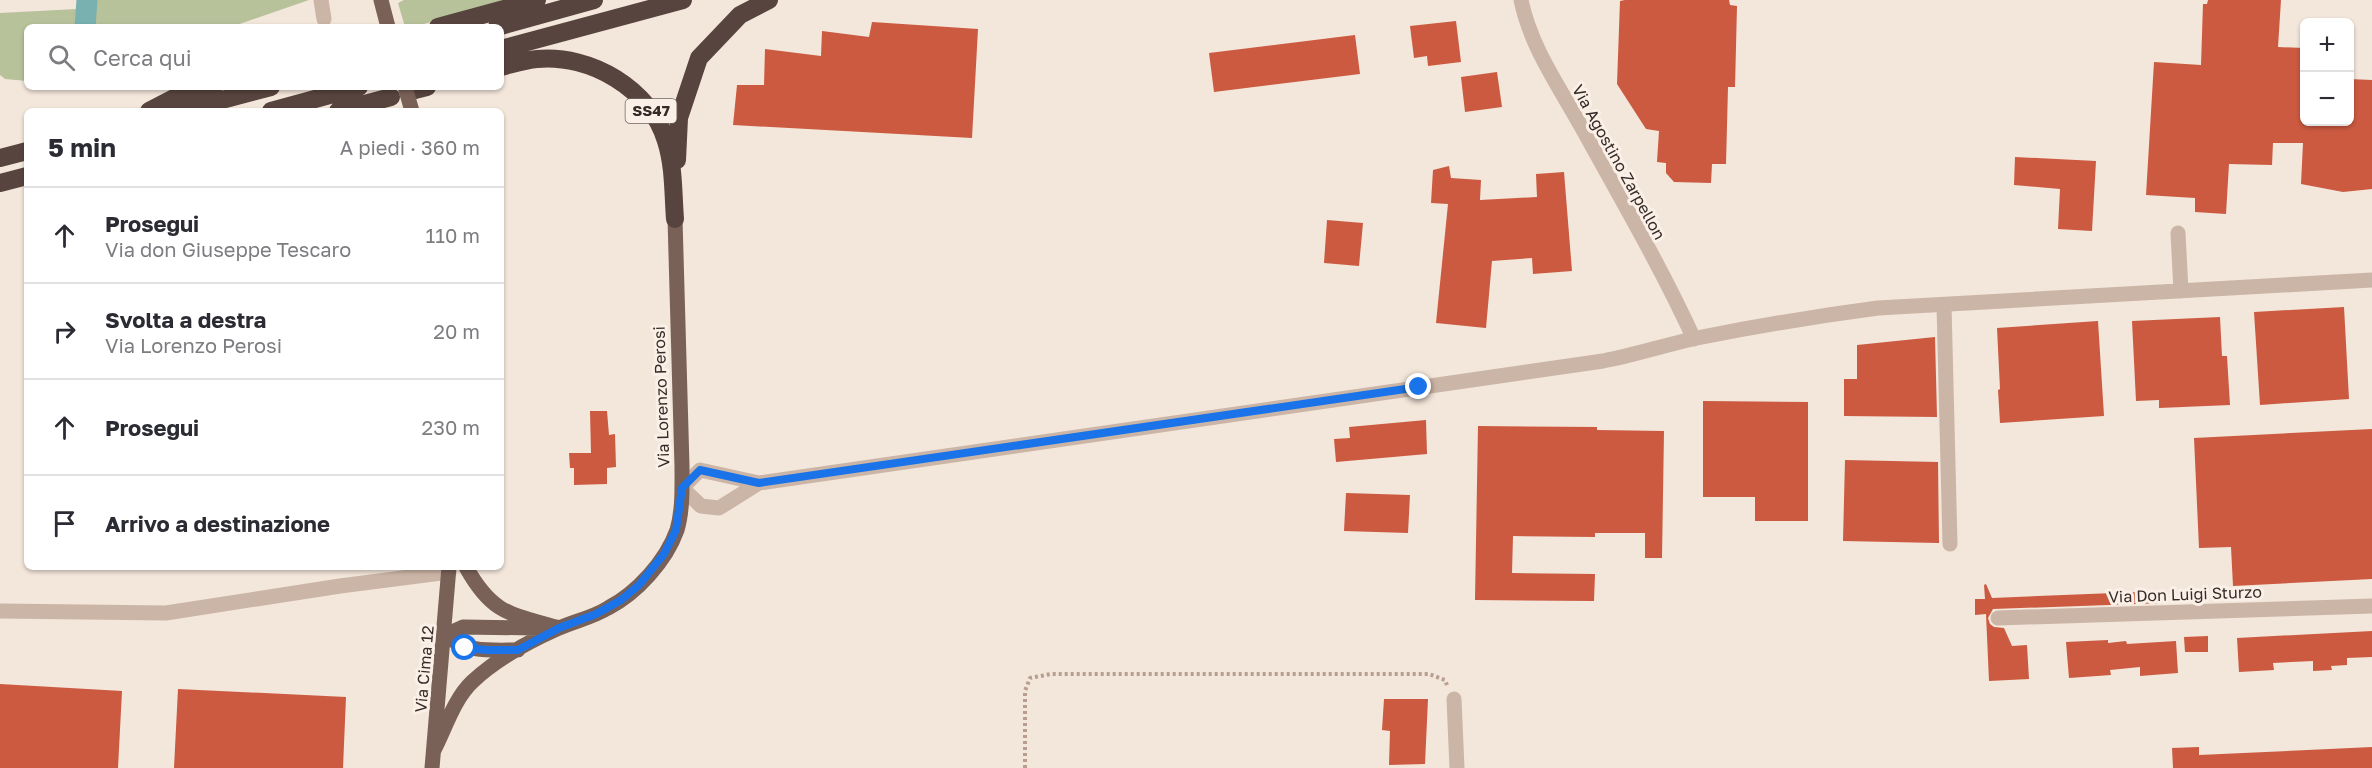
<!DOCTYPE html>
<html lang="it">
<head>
<meta charset="utf-8">
<style>
	:root { --surface:#fff; --page:#f2f2f3; --text:#2b2b33; --muted:#7c7c81; --line:#e1e1e2 }
	body { margin:0; font-family:"Golos Text",sans-serif; background:var(--page); color:var(--text) }
	.controls { position:absolute; right:18px; top:18px; display:grid; overflow:hidden; border-radius:9px; box-shadow:0 2px 4px #0004 }
	.controls button { width:54px; height:54px; display:grid; place-items:center; padding:0; border:0; border-bottom:2px solid var(--line); background:var(--surface); color:var(--text); font:30px sans-serif }
	.stop { position:absolute; width:18px; height:18px; margin:-14px; border:4px solid #1a73e8; border-radius:50%; background:#fff }
	.stop.end { background:#1a73e8; border-color:#fff; box-shadow:0 2px 6px #0008 }
	.list { margin:0; padding:0; list-style:none }
	h2 { display:flex; justify-content:space-between; align-items:center; height:78px; margin:0; padding:0 24px; font-size:26px }
	h2 small { font-size:20px; font-weight:400; color:var(--muted) }
	.list li { display:grid; grid-template-columns:39px 1fr auto; gap:18px; align-items:center; box-sizing:border-box; height:96px; padding:0 24px; border-top:2px solid var(--line) }
	.list b { display:block; font-size:22px; white-space:nowrap }
	.list p { margin:0; font-size:20px; white-space:nowrap; color:var(--muted) }
	.list em { font-size:20px; font-style:normal; color:var(--muted) }
	.icon { flex:none; width:33px; height:33px; fill:none; stroke:currentColor; stroke-width:2; stroke-linecap:round; stroke-linejoin:round }
	.map { position:relative; flex:none; width:2372px; height:768px; overflow:hidden }
	.search { position:absolute; background:var(--surface); box-shadow:0 2px 4px #0004; left:24px; top:24px; width:480px; height:66px; display:flex; align-items:center; gap:15px; box-sizing:border-box; padding:0 21px; border-radius:9px; color:var(--muted); font-size:22px }
	.panel { position:absolute; background:var(--surface); box-shadow:0 2px 4px #0004; left:24px; top:108px; width:480px; height:462px; border-radius:9px }
	.map>svg:first-child { display:block }
</style>
</head>
<body>
<div class="map">
<svg width="2372" height="768" viewBox="0 0 2372 768">
	<rect width="100%" height="100%" fill="#f3e6da"/>
	<path fill="#b7c29a" d="M96,0H309L231,27H27V81L5,79L0,75V13L96,8Z
		M404,0H510L413,27H405L398,3Z"/>
	<g fill="none" stroke-linecap="round" stroke-linejoin="round">
		<path stroke="#78b1b0" stroke-width="21" d="M85,27L87,0"/>
	</g>
	<path fill="#cb5a40" d="M1625,0H1729L1730,5L1737,6L1735,87H1728L1726,164H1712L1711,183L1674,182L1666,173V163L1657,162L1659,131L1646,129L1617,84L1620,1Z
		M2208,0H2281L2278,47L2304,48V122H2349V79L2372,80V189L2343,192L2301,184L2303,143H2273L2272,165L2229,164L2226,214L2195,212V198L2146,195L2154,62L2201,65L2203,4H2207Z
		M1456,21L1461,62L1428,66L1427,56L1414,58L1410,26Z
		M872,22L978,29L972,138L733,125L737,85H764L765,49L821,56L822,31L869,37Z
		M1355,35L1360,74L1214,92L1209,53Z
		M1497,72L1502,107L1465,112L1461,77Z
		M2015,157L2096,161L2092,231L2058,229L2060,189L2014,185Z
		M1449,166L1451,178L1481,180L1480,200L1537,197L1536,174L1564,172L1572,271L1533,274L1532,258L1492,261L1486,328L1436,323L1448,204L1431,203L1433,170Z
		M1327,220L1363,223L1359,266L1324,263Z
		M2344,307L2349,399L2260,405L2254,312Z
		M2220,317L2222,356H2227L2230,405L2159,408V400L2136,401L2132,321Z
		M2098,321L2104,416L2000,423L1998,390L2000,389L1997,328Z
		M1935,337L1937,417L1844,416V379H1857V345Z
		M1703,401L1808,402V521H1755V497H1703Z
		M590,411H607L609,435L615,434L616,467L607,468V484L574,485V468H570L569,453H591Z
		M1426,420L1427,454L1336,462L1334,439L1350,438L1349,427Z
		M1478,426L1597,427V430L1664,431L1662,558H1645V533H1595V537L1513,536L1512,573L1595,574L1594,601L1475,600Z
		M2372,429V579L2233,586L2231,547L2199,548L2194,438Z
		M1845,460L1938,462L1939,543L1843,541Z
		M1346,493L1410,495L1408,533L1344,531Z
		M1986,584L1992,598L2164,591V603L1993,609L1988,618L1990,624L1994,627L2004,628L2012,646L2027,645L2029,679L1989,681L1986,614L1975,615V599H1985L1984,585Z
		M2372,631V657L2347,658V665L2331,666L2332,670L2313,671V661L2273,663L2274,670L2239,672L2237,638Z
		M2208,636V652H2185L2184,637Z
		M2108,640V643L2126,641L2127,644L2176,641L2178,673L2140,676V667L2110,670L2111,675L2069,678L2066,642Z
		M0,684L122,691L118,768H0Z
		M178,689L346,697L343,768H174Z
		M1384,699H1428L1425,764L1389,765L1390,731L1382,730Z
		M2199,747V755L2372,747V768H2173L2172,748Z"/>
	<g fill="none" stroke-linecap="round" stroke-linejoin="round">
		<path stroke="#b79e90" stroke-width="4" stroke-dasharray="3 3" stroke-linecap="butt" d="M1025,768V691L1030,678L1051,674H1429L1445,680L1447,685"/>
		<path stroke="#cbb5a6" stroke-width="15" d="M321,0L324,19
			M1521,0C1531,48 1559,86 1582,128C1620,197 1661,267 1694,339
			M2178,233L2181,291
			M1944,305L1950,544
			M759,483L719,508L701,506L682,488L700,470L759,483L1603,361C1635,355 1665,345 1697,338C1757,326 1817,316 1878,308L2372,280
			M0,611L166,613L340,586L449,572
			M1998,618L2372,606
			M1454,699L1457,768"/>
		<path stroke="#796157" stroke-width="15" d="M381,0L388,27
			M466,567C492,614 510,614 559,628
			M445,635L463,627L538,628
			M445,635C467,653 491,650 518,650
			M434,750C445,729 454,699 472,682C495,660 528,642 557,629C574,621 592,618 608,608C637,593 666,561 677,530C683,510 682,486 682,466L675,219
			M432,768L449,567"/>
		<path stroke="#58443e" stroke-width="18" d="M438,27L537,0
			M497,27L594,0
			M501,49L683,0
			M501,67C513,64 525,60 537,59C591,54 650,89 666,141C674,166 673,193 675,219
			M415,90L427,87
			M149,111L176,97L214,87
			M180,111L271,87
			M271,111L359,87
			M338,111L391,97
			M0,158L27,151
			M677,160L679,118L699,58L740,15L769,0
			M0,183L27,176"/>
		<path stroke="#796157" stroke-width="15" d="M405,87L412,111"/>
	</g>
	<g fill="none" stroke-linecap="round" stroke-linejoin="round">
		<path stroke="#1a73e8" stroke-width="8" d="M465,648L488,650H518L559,628L596,614L621,600L639,585L664,554L676,530L682,488L700,470L759,483L1419,387"/>
	</g>
	<g text-anchor="middle" stroke-width="6" stroke-linejoin="round" paint-order="stroke">
		<rect fill="#faf0e7" stroke="#726661" stroke-width="1.5" x="625.5" y="99" width="51" height="24" rx="4.5"/>
		<g font-size="15" font-weight="bold" fill="#372b27">
			<text x="651" y="116">SS47</text>
		</g>
		<g font-size="16" fill="#372b27" stroke="#faf0e7">
			<text transform="translate(1619 162) rotate(61)" y="6">Via Agostino Zarpellon</text>
			<text transform="translate(661 397) rotate(-92)" y="6">Via Lorenzo Perosi</text>
			<text transform="translate(2185 594) rotate(-2)" y="6">Via Don Luigi Sturzo</text>
			<text transform="translate(424 669) rotate(-85)" y="6">Via Cima 12</text>
		</g>
	</g>
</svg>
<div class="controls">
<button>+</button>
<button>−</button>
</div>
<div class="stop" style="left:465px;top:648px"></div>
<div class="stop end" style="left:1419px;top:387px"></div>
<div class="search"><svg class="icon" aria-label="search" viewBox="0 0 24 24"><circle cx="10" cy="10" r="6"/><path d="M15 15l6 6"/></svg>Cerca qui</div>
<section class="panel">
<h2>5 min<small>A piedi · 360 m</small></h2>
<ul class="list">
<li><svg class="icon" aria-label="ahead" viewBox="0 0 24 24"><path d="M12 20V5M6 11l6-6 6 6"/></svg><div><b>Prosegui</b><p>Via don Giuseppe Tescaro</p></div><em>110 m</em></li>
<li><svg class="icon" aria-label="right" viewBox="0 0 24 24"><path d="M7 20v-9h11M14 6l5 5-5 5"/></svg><div><b>Svolta a destra</b><p>Via Lorenzo Perosi</p></div><em>20 m</em></li>
<li><svg class="icon" aria-label="ahead" viewBox="0 0 24 24"><path d="M12 20V5M6 11l6-6 6 6"/></svg><div><b>Prosegui</b></div><em>230 m</em></li>
<li><svg class="icon" aria-label="arrive" viewBox="0 0 24 24"><path d="M6 21V4h12l-3 4 3 4H6"/></svg><div><b>Arrivo a destinazione</b></div></li>
</ul>
</section>
</div>
</body>
</html>
